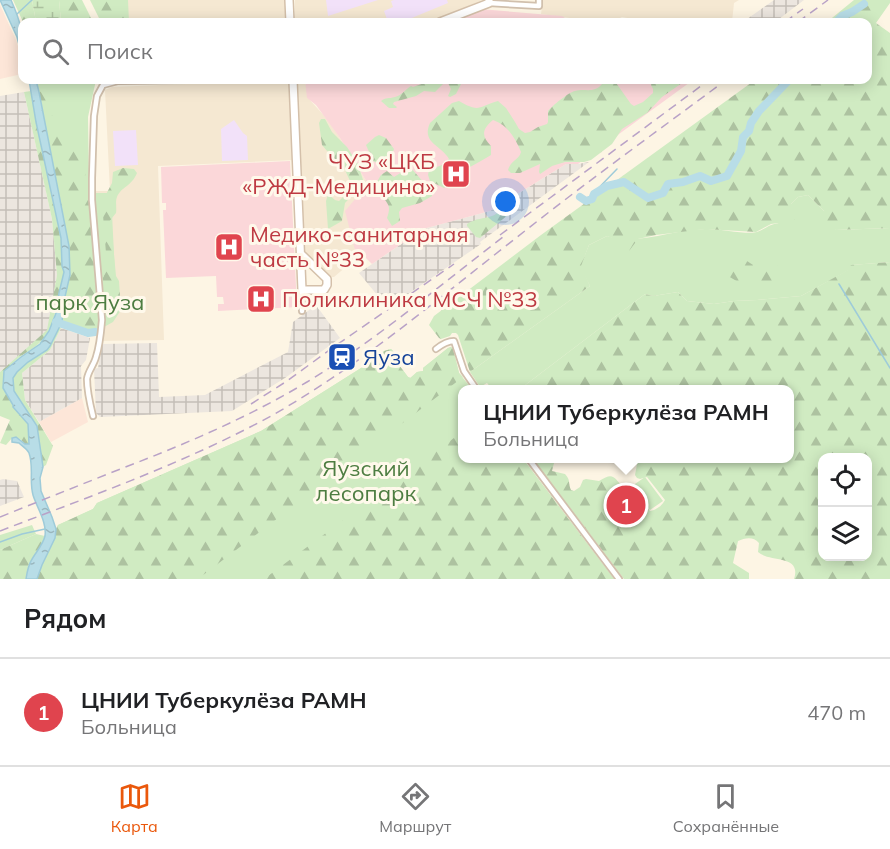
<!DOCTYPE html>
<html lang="ru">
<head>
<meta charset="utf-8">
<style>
	:root { --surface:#fff; --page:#f6f6f6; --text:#202124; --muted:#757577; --line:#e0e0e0; --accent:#ea580c }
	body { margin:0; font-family:Mulish,sans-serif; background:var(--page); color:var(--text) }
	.controls { position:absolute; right:18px; bottom:18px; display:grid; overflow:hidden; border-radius:12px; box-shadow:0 3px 15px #0003 }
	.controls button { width:54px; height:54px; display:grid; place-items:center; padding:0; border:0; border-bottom:2px solid var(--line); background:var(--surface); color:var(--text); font:30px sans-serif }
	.you { position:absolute; left:506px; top:202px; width:21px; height:21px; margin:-15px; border:4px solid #fff; border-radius:50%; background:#1a73e8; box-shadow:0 0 0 9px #1a73e833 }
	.badge { display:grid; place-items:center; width:39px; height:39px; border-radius:50%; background:var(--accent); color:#fff; font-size:20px; font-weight:700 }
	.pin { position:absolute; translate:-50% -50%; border:3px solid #fff; box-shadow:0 2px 6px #0006 }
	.popup { position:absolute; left:458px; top:385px; width:336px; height:78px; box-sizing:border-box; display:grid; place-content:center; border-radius:12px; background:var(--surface); filter:drop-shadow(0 2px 4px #0005); font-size:20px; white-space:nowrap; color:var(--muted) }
	.popup b { font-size:22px; color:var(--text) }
	.popup::after { content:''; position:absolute; left:50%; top:100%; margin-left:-12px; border:12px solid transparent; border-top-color:var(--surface) }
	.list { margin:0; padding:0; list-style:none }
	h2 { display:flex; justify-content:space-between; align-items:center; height:78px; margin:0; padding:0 24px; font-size:26px }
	h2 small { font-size:20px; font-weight:400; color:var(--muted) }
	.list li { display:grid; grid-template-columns:39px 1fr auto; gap:18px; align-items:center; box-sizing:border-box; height:108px; padding:0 24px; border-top:2px solid var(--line) }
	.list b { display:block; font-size:22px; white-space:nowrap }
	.list p { margin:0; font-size:20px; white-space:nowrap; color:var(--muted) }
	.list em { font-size:20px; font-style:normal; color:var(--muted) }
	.icon { flex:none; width:33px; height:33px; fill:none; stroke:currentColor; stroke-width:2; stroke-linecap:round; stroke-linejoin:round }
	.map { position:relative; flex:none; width:890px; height:579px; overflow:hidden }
	.search { position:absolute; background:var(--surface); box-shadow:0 3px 15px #0003; left:18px; right:18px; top:18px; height:66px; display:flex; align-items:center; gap:15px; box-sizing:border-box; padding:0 21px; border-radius:12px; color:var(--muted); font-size:22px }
	.sheet { height:186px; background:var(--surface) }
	nav { display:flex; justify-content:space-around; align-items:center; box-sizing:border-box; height:84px; border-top:2px solid var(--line); background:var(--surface); font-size:16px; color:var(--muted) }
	nav a { display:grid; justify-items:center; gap:3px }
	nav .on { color:var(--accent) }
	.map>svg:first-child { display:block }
</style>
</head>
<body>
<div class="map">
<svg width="890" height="579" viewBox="0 0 890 579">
	<defs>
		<pattern id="industrial-grid" width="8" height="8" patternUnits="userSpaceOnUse" patternTransform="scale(1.5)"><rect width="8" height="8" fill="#ece6df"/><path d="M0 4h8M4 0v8" fill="none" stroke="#c4beb7"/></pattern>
		<pattern id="forest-firs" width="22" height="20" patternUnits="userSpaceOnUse" patternTransform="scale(1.5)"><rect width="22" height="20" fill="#d0ebc2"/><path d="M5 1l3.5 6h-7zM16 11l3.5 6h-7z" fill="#adc2a0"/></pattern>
		<pattern id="wetland-marsh" width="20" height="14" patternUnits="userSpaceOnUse" patternTransform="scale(1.5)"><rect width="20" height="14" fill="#d0ebc2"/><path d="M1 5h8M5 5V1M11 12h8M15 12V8" fill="none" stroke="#adc2a0"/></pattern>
		<pattern id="water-ripples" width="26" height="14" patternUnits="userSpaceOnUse" patternTransform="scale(1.5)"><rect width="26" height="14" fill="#b8dde7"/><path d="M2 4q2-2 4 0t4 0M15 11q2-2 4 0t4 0" fill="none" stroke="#9ab6bd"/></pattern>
	</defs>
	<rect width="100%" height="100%" fill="#fdf5e4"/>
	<path fill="#f5e8d2" d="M101,0H285L286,22H102Z
		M295,0H482L432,22H295Z
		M543,0H739L734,3L732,22H648L622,17L612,22H598L541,14Z
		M284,80L289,83L294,160L158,166L164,340L96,341L94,191H110L105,90L112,87Z
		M297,80H305L308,98L328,120L340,138L368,184L355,257L354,260L334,277H329L305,253Z"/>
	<path fill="#fde6d8" d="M0,5L16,40L22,59V74L0,79Z
		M82,398L88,422L51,442L39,422Z"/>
	<path fill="url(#industrial-grid)" d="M774,0H804L775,22H743Z
		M24,92L52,219L57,275L48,330L0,372V96Z
		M589,162L480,242L481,244L392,305L391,304L387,307L359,273L423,229L490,211L566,164H578Z
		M316,305L340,338L285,378L232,411L100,417L96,413L94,369L98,368L102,344L157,343L159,397L205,395L288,352L293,322Z
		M61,328L90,338L86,360L81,366L82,398L39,422L25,400L22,373L50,350Z
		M3,479L17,481L24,497L0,506V480Z"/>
	<path fill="#f2e1f9" d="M326,0H378L328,16Z
		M394,0H447L448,3L402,22H388L384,11L393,7L391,1Z
		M234,120L243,133L247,136L248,160L222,161L221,129Z
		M136,130L138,165L115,166L113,131Z"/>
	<path fill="#fbd7d9" d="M480,9L562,16L565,18L598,22H448Z
		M305,80H693L578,164H566L490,211L423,229L372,264L365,257L361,259L355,250L345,211L368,184L340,138L316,105L307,98Z
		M290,161L297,307L218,311V304H224L223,297H217L216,276L166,278L163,210H166V203H162L161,167Z"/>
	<path fill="#d0ebc2" d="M36,80H96L88,117L89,180L90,190L95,193H111L117,315C94,336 89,332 62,322L64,301L39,92Z
		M808,195L824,211L836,230L890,228V262L852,265L849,270L801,296L757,300L734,301L714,304L687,301L678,292L653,296L645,294L520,389H492L487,383L480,387L470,372L590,286L580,267L589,245L607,236C639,246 673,229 705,229C718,228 747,235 757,232C765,229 770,224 779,223L791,204L798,197Z
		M451,347L453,349L459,373L472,389L462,390V458L523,459L614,579H37L55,538L56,529L58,525L93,509L97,503L261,431L369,363L384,351L391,349L394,352L393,357L408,377L411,378L417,372L423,371V368L448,348Z
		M645,477L663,501L650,510L632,486Z
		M32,525L36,534L0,550V535Z"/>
	<path fill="url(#forest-firs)" fill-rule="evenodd" d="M13,0H32L36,22H23Z
		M59,0H82L93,22H61Z
		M90,0H128L129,22H101Z
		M854,0H890V3L876,23L890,33V228L836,230L825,226L824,211L808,195L798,197L791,204L795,219L788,227L778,223L771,224L756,232L705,229L656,235L638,239L629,251L619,249L615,239L607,236L589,245L581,266L590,286L470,372L458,335L456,333H452L450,336L441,339L439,338L429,325L434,316L541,235L755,80H868V22H827Z
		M42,80C51,89 48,107 54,120C57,128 63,125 68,131C72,135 74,143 75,148L86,151L85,183L90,202L92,221V248L96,279L98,318L96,328C82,331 75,324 62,322L64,301L70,275L69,246L36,81Z
		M433,80H460L461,84L456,94L450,97L448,96L451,89L448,83L445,82L435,92L424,91L416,96L394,102L393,104L397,107L396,108H389L381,101C386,97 388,99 395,97C401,96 406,89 411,86L413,87Z
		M600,80H614L631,104L634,106L643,102L653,93V89L651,85L653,80H691L682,83L662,97L647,113L622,129L612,144L591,160L584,162H565L552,166L540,174L539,172L540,164L520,173H511L508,170C511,160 519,160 521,152C515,138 508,125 493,120C482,129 481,136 491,146V155C482,161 471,166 461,172C452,178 455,183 444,188L430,181L428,175L429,170L442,165L449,159C441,145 421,143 430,123L452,103L459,101C480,113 477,107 498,101L506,108L515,122L519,129L525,133L530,132L538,127L547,124L548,122V111C552,106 569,92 575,91C585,88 594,94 602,84Z
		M31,91C41,151 59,210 64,271C64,278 60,286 59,293C56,306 55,320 48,332C41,344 32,349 21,356C15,361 10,366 4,371L13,407L28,424L30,444H25L20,439L13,437L6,445L0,443L10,420L0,416V372L47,330L57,275L52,219L24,92Z
		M321,119H325L332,132L347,147L358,164L363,180L361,186L345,203L342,221L328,229L326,201L328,194L335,200L339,201L346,194L351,183L344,168L338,164L322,145L319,123Z
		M379,135L386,138L394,149L391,157L379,164L373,161L366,145L375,137Z
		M405,161L432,192V196L420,203L402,208L399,212L400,221L392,226L387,218C391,206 389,205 381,195L371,196L369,195L381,175L387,171L394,177L402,172L404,163Z
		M123,168L134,169L137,173C132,186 121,187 117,197C115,202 117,208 116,213L108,223L107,231L110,236L113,244L116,276L119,281L121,310L113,322L104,327L103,278L107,266L102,202L112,183L113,172Z
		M514,204L520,205L480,238L476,237L467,226V224C476,218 483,219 492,216C500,213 505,205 514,204Z
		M747,261L753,265L747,280L740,283L728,276L727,269L737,262Z
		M764,262L771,266L777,265L785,277L779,286L763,287L758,285L757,271Z
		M890,262V579H794C802,554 770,563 758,552L759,543C753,536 745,538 738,541L733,563L749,573V579H624L533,459H555L552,471L565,474C571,480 568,484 571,490L574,491L580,487L583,480L586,479L599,481C614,471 614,478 624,488L631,486L650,511C656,510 662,506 665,500L647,477L640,479L637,478L635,475L638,459L789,458V390L520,389L645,294L653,296L678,292L687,301L714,304L734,301L757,300L801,296L848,270L851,265ZM822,458H868V556H822Z
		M60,327L61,328L50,350L22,373L25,400L53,446L46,465L43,467L37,426L14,391L13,378L17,372L28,362L47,350Z
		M451,347L453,349L459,373L463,377L198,579H37L42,565L55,538L56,529L58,525L93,509L97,503L261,431L369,363L384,351L391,349L394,352L393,357L408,377L410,378L417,372L423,371V368L448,348Z
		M462,432V458L523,459L614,579H264Z
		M36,534L45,536L42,544L29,564L26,579H0V550Z"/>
	<path fill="url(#wetland-marsh)" d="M32,0H59L61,22H36Z"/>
	<path fill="url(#water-ripples)" stroke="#9ecbd9" stroke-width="1.5" d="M0,0H11C21,23 23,31 22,56L17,37Z
		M29,80H36L39,92L69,246L70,275L64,301L62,322L50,346L47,350L28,362L17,372L13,378L14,391L37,426L43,467L40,478L41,491L52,517L56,529L55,538L42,565L37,579H26C27,573 28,566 31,561C35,553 43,545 45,536C47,522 37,508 33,495C29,481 34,467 29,453C27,449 22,446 19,443L12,442V438L16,437L25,444H29L28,424L13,407V405L3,388L4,371L21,357L40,344L49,331L56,313L59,293L64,272L62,266L61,238L36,122Z"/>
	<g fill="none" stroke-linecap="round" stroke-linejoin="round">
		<path stroke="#9ecbd9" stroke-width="1.5" d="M861,3L862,5
			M17,14L32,0
			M586,201L617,169
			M839,284L890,368
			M0,542L22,534L45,529"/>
		<path stroke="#b8dde7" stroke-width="8" d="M836,22L842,16L852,12L864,4
			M580,197L586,201L592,199L594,194L607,186L624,182L648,198L663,193L668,184L683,182L700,176L711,181L727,176L741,151L743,137L749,131L751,123L759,111L789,80
			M56,322L88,333L95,332"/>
		<g stroke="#d1c0ad" stroke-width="8">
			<path id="street" d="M489,3L539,6V0
				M302,290V311
				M436,349C441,345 447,341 454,341L464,371L477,390
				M93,416C90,404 87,392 87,379C88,371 94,365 96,357C100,345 101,332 102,320L92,200V178L94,116L97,96L103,85L118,81L187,80
				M528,458L619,579"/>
		</g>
		<g stroke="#d4c0aa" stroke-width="10">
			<path id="secondary" d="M289,0L290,22
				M440,22L489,3V0
				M293,80L302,290H324L327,285V279L301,254"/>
		</g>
		<use href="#street" stroke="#fff" stroke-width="4.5"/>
		<use href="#secondary" stroke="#fff" stroke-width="7"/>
		<path stroke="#b9a2c7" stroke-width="1.5" stroke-dasharray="9 6" stroke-linecap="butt" d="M785,22L803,9
			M798,22L828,0
			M500,235L709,80
			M251,404L287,381L335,346L454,264
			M0,517C37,502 73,488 110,473C178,447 244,420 307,382C378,339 441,284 507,234
			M0,531C91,496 185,463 271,416C361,365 435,301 516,238C585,183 656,132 726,80"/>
	</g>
	<defs>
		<g id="hospital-square" transform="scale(1.5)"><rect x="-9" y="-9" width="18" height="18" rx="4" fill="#e0444e" stroke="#fff9eb"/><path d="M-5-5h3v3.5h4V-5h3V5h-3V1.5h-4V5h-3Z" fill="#fff"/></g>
		<g id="station-square" transform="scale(1.5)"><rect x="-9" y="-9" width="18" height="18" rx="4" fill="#1a4fb4" stroke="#fff9eb"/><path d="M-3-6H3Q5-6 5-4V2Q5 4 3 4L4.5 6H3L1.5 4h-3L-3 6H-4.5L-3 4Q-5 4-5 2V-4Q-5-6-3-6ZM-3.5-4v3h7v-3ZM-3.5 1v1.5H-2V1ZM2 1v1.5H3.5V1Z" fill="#fff"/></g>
	</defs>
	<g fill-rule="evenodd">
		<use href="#hospital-square" x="456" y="174"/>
		<use href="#hospital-square" x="229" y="247"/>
		<use href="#hospital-square" x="261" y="299"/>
		<use href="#station-square" x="342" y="357"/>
	</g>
	<g text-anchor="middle" stroke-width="6" stroke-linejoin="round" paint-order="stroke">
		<g font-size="22" fill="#be3a42" stroke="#fff9eb" text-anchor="start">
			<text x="435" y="169" text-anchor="end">ЧУЗ «ЦКБ<tspan x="435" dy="25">«РЖД-Медицина»</tspan></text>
			<text x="250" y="242">Медико-санитарная<tspan x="250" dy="25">часть №33</tspan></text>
			<text x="282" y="307">Поликлиника МСЧ №33</text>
		</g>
		<g font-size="22" fill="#4d7d41" stroke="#fff9eb">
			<text x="90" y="310">парк Яуза</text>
			<text x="366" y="476">Яузский<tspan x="366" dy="25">лесопарк</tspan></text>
		</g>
		<g font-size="22" fill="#164399" stroke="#fff9eb" text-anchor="start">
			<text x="363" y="365">Яуза</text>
		</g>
	</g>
</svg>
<div class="controls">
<button><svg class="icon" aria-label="locate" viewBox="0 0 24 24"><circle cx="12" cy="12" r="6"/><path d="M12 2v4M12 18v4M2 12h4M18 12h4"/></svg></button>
<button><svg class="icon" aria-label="layers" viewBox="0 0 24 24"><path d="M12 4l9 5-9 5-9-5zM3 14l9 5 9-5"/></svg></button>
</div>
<div class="you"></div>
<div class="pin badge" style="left:626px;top:505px;background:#e0444e">1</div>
<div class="popup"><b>ЦНИИ Туберкулёза РАМН</b>Больница</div>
<div class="search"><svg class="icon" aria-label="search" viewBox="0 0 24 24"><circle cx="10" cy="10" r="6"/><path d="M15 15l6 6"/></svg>Поиск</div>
</div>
<section class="sheet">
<h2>Рядом<small></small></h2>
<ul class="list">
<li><span class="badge" style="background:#e0444e">1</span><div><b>ЦНИИ Туберкулёза РАМН</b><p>Больница</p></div><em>470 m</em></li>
</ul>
</section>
<nav>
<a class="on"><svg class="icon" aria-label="map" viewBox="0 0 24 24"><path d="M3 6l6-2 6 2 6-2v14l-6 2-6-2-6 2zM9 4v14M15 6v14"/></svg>Карта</a>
<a><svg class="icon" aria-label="directions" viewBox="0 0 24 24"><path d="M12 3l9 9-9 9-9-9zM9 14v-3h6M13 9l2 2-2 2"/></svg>Маршрут</a>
<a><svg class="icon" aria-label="saved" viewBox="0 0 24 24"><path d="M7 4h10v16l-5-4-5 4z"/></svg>Сохранённые</a>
</nav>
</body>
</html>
